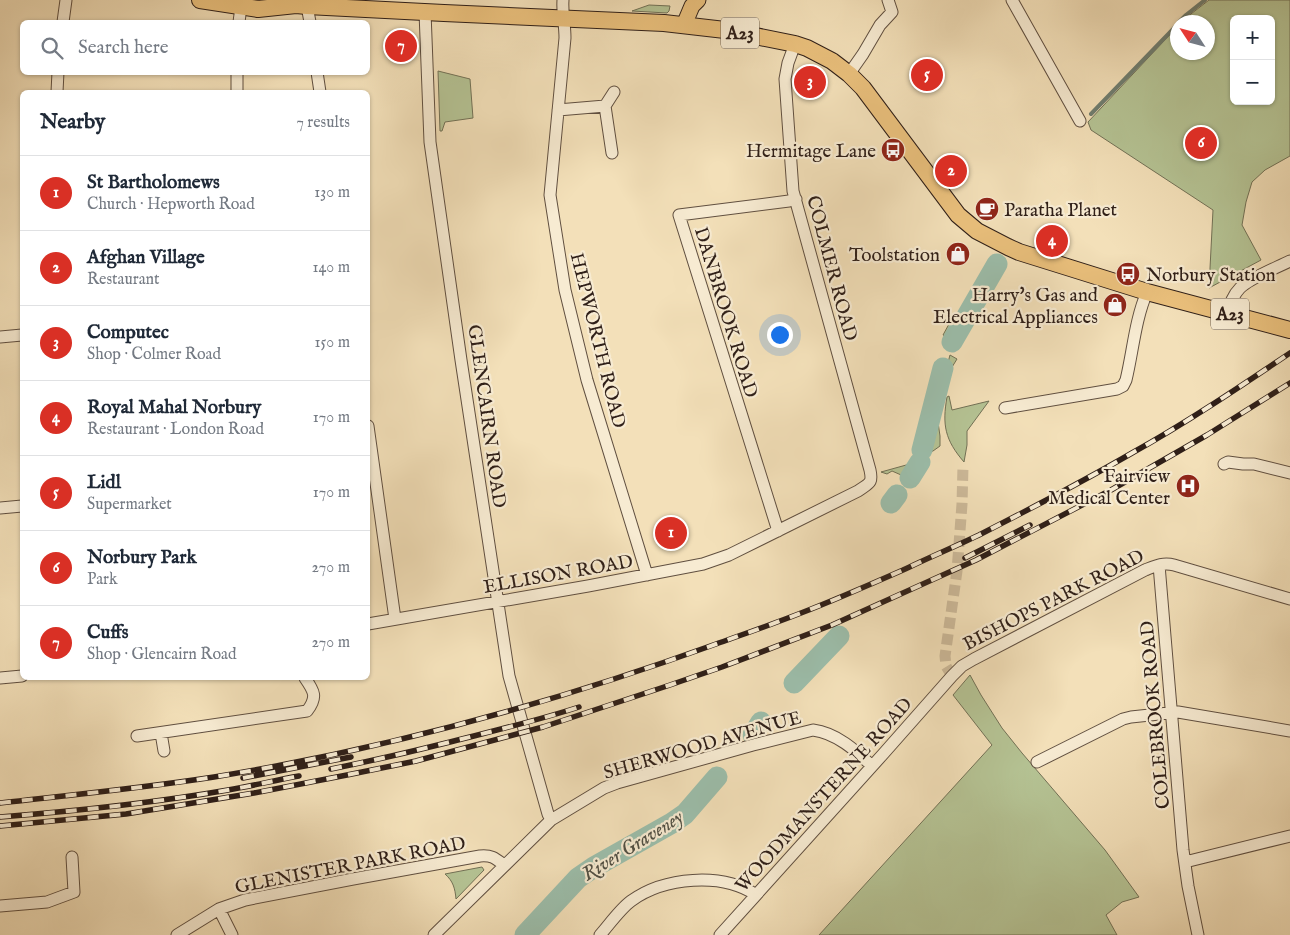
<!DOCTYPE html>
<html lang="en">
<head>
<meta charset="utf-8">
<style>
	:root { --surface:#fff; --page:#f6f6f7; --text:#1f2937; --muted:#747a83; --line:#e0e1e3; --accent:#d93025 }
	body { margin:0; font-family:"IM FELL English",serif; background:var(--page); color:var(--text) }
	.controls { position:absolute; right:15px; top:15px; display:grid; overflow:hidden; border-radius:8px; box-shadow:0 1px 4px #0004 }
	.controls button { width:45px; height:45px; display:grid; place-items:center; padding:0; border:0; border-bottom:1px solid var(--line); background:var(--surface); color:var(--text); font:25px sans-serif }
	.compass { position:absolute; left:1170px; top:15px; width:45px; height:45px; border-radius:50%; background:var(--surface); box-shadow:0 1px 4px #0004; rotate:306deg }
	.you { position:absolute; left:779px; top:334px; width:18px; height:18px; margin:-12px; border:4px solid #fff; border-radius:50%; background:#1a73e8; box-shadow:0 0 0 8px #1a73e833 }
	.badge { display:grid; place-items:center; width:32px; height:32px; border-radius:50%; background:var(--accent); color:#fff; font-size:16px; font-weight:700 }
	.pin { position:absolute; translate:-50% -50%; border:2px solid #fff; box-shadow:0 1px 5px #0006 }
	.list { margin:0; padding:0; list-style:none }
	h2 { display:flex; justify-content:space-between; align-items:center; height:65px; margin:0; padding:0 20px; font-size:21px }
	h2 small { font-size:16px; font-weight:400; color:var(--muted) }
	.list li { display:grid; grid-template-columns:32px 1fr auto; gap:15px; align-items:center; box-sizing:border-box; height:75px; padding:0 20px; border-top:1px solid var(--line) }
	.list b { display:block; font-size:19px; white-space:nowrap }
	.list p { margin:0; font-size:16px; white-space:nowrap; color:var(--muted) }
	.list em { font-size:16px; font-style:normal; color:var(--muted) }
	.icon { flex:none; width:28px; height:28px; fill:none; stroke:currentColor; stroke-width:2; stroke-linecap:round; stroke-linejoin:round }
	.map { position:relative; flex:none; width:1290px; height:935px; overflow:hidden }
	.search { position:absolute; background:var(--surface); box-shadow:0 1px 4px #0004; left:20px; top:20px; width:350px; height:55px; display:flex; align-items:center; gap:12px; box-sizing:border-box; padding:0 18px; border-radius:8px; color:var(--muted); font-size:19px }
	.panel { position:absolute; background:var(--surface); box-shadow:0 1px 4px #0004; left:20px; top:90px; width:350px; height:590px; border-radius:8px }
	.map>svg:first-child { display:block }
</style>
</head>
<body>
<div class="map">
<svg width="1290" height="935" viewBox="0 0 1290 935">
	<rect width="100%" height="100%" fill="#f3e0b9"/>
	<filter id="stains"><feTurbulence type="fractalNoise" baseFrequency=".004" numOctaves="4"/><feColorMatrix values="0 0 0 0 .2 0 0 0 0 .09 0 0 0 0 .02 0 0 0 .5 -.17"/></filter>
	<radialGradient id="worn" r=".72"><stop offset=".6" stop-color="#630" stop-opacity="0"/><stop offset="1" stop-color="#630" stop-opacity=".3"/></radialGradient>
	<path fill="#b5c394" stroke="#727156" fill-rule="evenodd" d="M1209,0H1290V156L1265,170L1252,182L1246,202L1242,225L1261,260L1209,288L1213,210L1091,130L1088,122L1177,27L1178,52H1208V22H1182L1187,17ZM1234,19H1271V101H1234Z
		M649,5L670,6L669,11L667,13L632,11Z
		M438,71L470,79L473,118L445,122L442,131H440Z
		M968,311L952,340L943,335L955,313Z
		M950,355L957,359L949,372L937,415L940,436V446L933,451L925,453L934,415Z
		M949,396L952,410L989,401L967,431V445L964,462C945,440 942,425 947,397Z
		M917,462L908,478L892,471L887,474L881,472Z
		M970,675L981,695L1002,728L1022,753L1105,850L1139,897L1122,902L1106,915L1117,935H819L992,745L953,695Z
		M482,867L484,870L456,899C455,888 453,881 445,874Z"/>
	<g fill="none" stroke-linecap="round" stroke-linejoin="round">
		<path stroke="#707e70" stroke-width="4" d="M1179,22L1186,15L1205,0
			M1091,114L1178,24"/>
		<path stroke="#9cbeab" stroke-width="21" d="M952,342L997,264
			M922,450L943,368
			M910,478L920,462
			M891,503L897,495
			M794,683L839,636
			M753,735L761,722
			M525,935L578,878L594,867L672,823L685,814L717,777"/>
		<path stroke="#ccb999" stroke-width="11" stroke-dasharray="11 5.5" stroke-linecap="butt" d="M952,676L946,666L945,656L957,571L962,504L963,466"/>
		<g stroke="#604f40" stroke-width="13">
			<path id="minor" d="M563,0C562,14 565,24 565,38L550,195L565,290L587,380L647,575
				M1012,0L1080,121
				M307,6L310,22
				M425,12L430,142L461,360L509,676L548,814L551,820
				M63,22L66,0
				M239,22L241,7
				M237,72V92
				M317,72L320,92
				M849,74L863,54L880,25L892,12L888,0
				M57,92L58,72
				M605,106L614,92
				M558,110L605,106L612,153
				M1227,313C1230,304 1233,295 1240,288C1250,278 1276,268 1290,261
				M0,337L22,335
				M1005,408L1117,389L1123,386L1126,380C1133,351 1135,320 1147,292
				M368,426L395,619
				M1224,464L1228,462L1243,464H1254L1290,473
				M0,508L22,506
				M778,531L679,215L789,201L796,199
				M1159,565L1183,850L1188,886L1198,935
				M368,624L588,586L703,564L729,555L858,491C869,483 873,484 870,470L793,191L785,79L788,63L795,44
				M0,678L22,676
				M161,733L164,751
				M137,736L307,711C318,697 314,691 305,678
				M1037,762L1123,719L1131,717L1178,712L1290,731
				M1185,862L1290,836
				M0,906L47,902L74,892L72,857
				M219,909L232,935
				M177,935L219,909L245,900L353,879L480,856C492,855 495,858 504,865
				M434,935L551,820L604,788L617,783L753,745L813,730C837,733 856,751 872,766
				M600,935C609,925 620,909 631,901C664,877 722,872 756,895
				M720,935L884,753L952,676L962,666L974,659L1145,570C1155,566 1163,562 1174,565L1290,599"/>
		</g>
		<g stroke="#2f1f18" stroke-width="17">
			<path id="major" d="M684,25L692,6L698,0"/>
		</g>
		<g stroke="#2f1f18" stroke-width="18">
			<path id="highway" d="M200,0L258,9L296,5L307,6L444,13L664,23L725,30L795,44L807,48L832,61L849,74L863,88L958,215L977,231L1008,247L1019,252L1147,292L1290,330"/>
		</g>
		<use href="#minor" stroke="#f7ebd2" stroke-width="11"/>
		<use href="#major" stroke="#eac07c" stroke-width="15"/>
		<use href="#highway" stroke="#eac07c" stroke-width="16"/>
		<g stroke="#2f1f18" stroke-width="5.5">
			<path id="rail" d="M965,558L1030,525
				M331,769C371,761 410,752 450,742C493,731 536,721 579,707
				M243,778L351,757
				M0,803C71,795 143,788 214,777C385,749 553,703 716,644C744,634 773,624 801,613C835,600 869,585 903,570C928,558 954,547 979,535C1030,509 1082,482 1132,453C1186,423 1238,388 1290,353
				M0,817C76,811 153,803 228,790C252,786 276,780 299,776
				M0,826L126,814L254,793L347,775L416,761L543,727L670,685L722,667L832,625L976,560L1111,490L1207,435L1290,383"/>
		</g>
		<use href="#rail" stroke="#f7ebd2" stroke-width="4" stroke-dasharray="11" stroke-linecap="butt"/>
	</g>
	<defs>
		<g id="bus-disc" transform="scale(1.25)"><circle r="9.5" fill="#8f2418" stroke="#f7ebd2"/><path d="M-5-6H5V4H4V6H2V4H-2V6H-4V4H-5ZM-3.5-4V0h7V-4ZM-3.5 1.2v1.5H-2V1.2ZM2 1.2v1.5H3.5V1.2Z" fill="#fff"/></g>
		<g id="cafe-disc" transform="scale(1.25)"><circle r="9.5" fill="#8f2418" stroke="#f7ebd2"/><path d="M-5.5-4.5H6V0H3Q3 3.5 0 3.5H-2.5Q-5.5 3.5-5.5 0ZM3-3.2v2h1.7v-2ZM-6 4.5H4V6H-6Z" fill="#fff"/></g>
		<g id="shop-disc" transform="scale(1.25)"><circle r="9.5" fill="#8f2418" stroke="#f7ebd2"/><path d="M-5-2.5h2.3a2.7 3.5 0 0 1 5.4 0H5L5.5 6h-11ZM-1.5-2.5h3a1.5 2.3 0 0 0-3 0Z" fill="#fff"/></g>
		<g id="hospital-disc" transform="scale(1.25)"><circle r="9.5" fill="#8f2418" stroke="#f7ebd2"/><path d="M-5-5h3v3.5h4V-5h3V5h-3V1.5h-4V5h-3Z" fill="#fff"/></g>
	</defs>
	<g fill-rule="evenodd">
		<use href="#bus-disc" x="893" y="150"/>
		<use href="#cafe-disc" x="987" y="209"/>
		<use href="#shop-disc" x="958" y="254"/>
		<use href="#bus-disc" x="1128" y="274"/>
		<use href="#shop-disc" x="1115" y="305"/>
		<use href="#hospital-disc" x="1188" y="486"/>
	</g>
	<g text-anchor="middle" stroke-width="4.5" stroke-linejoin="round" paint-order="stroke">
		<g fill="#f7ebd2" stroke="#6b5c50" stroke-width="1">
			<rect x="721" y="17.5" width="38" height="31" rx="4"/>
			<rect x="1211" y="298.5" width="38" height="31" rx="4"/>
		</g>
		<g font-size="18" font-weight="bold" fill="#2f1f18">
			<text x="740" y="39">A23</text>
			<text x="1230" y="320">A23</text>
		</g>
		<g font-size="19" fill="#2f1f18" stroke="#f7ebd2" text-anchor="end">
			<text x="876" y="157">Hermitage Lane</text>
			<text x="1004" y="216" text-anchor="start">Paratha Planet</text>
			<text x="940" y="261">Toolstation</text>
			<text x="1146" y="281" text-anchor="start">Norbury Station</text>
			<text x="1098" y="301">Harry's Gas and<tspan x="1098" dy="22">Electrical Appliances</tspan></text>
			<text x="1170" y="482">Fairview<tspan x="1170" dy="22">Medical Center</tspan></text>
		</g>
		<g font-size="19" fill="#2f1f18" stroke="#f7ebd2">
			<text transform="translate(833 268) rotate(75)" y="7">COLMER ROAD</text>
			<text transform="translate(727 312) rotate(73)" y="7">DANBROOK ROAD</text>
			<text transform="translate(599 340) rotate(76)" y="7">HEPWORTH ROAD</text>
			<text transform="translate(488 416) rotate(82)" y="7">GLENCAIRN ROAD</text>
			<text transform="translate(558 573) rotate(-10)" y="7">ELLISON ROAD</text>
			<text transform="translate(1053 599) rotate(-27)" y="7">BISHOPS PARK ROAD</text>
			<text transform="translate(1154 715) rotate(-95)" y="7">COLEBROOK ROAD</text>
			<text transform="translate(702 744) rotate(-16)" y="7">SHERWOOD AVENUE</text>
			<text transform="translate(823 794) rotate(-48)" y="7">WOODMANSTERNE ROAD</text>
			<text transform="translate(350 864) rotate(-11)" y="7">GLENISTER PARK ROAD</text>
		</g>
		<g font-size="20" font-style="italic" fill="#504f44" stroke="#f7ebd2">
			<text transform="translate(632 845) rotate(-32)" y="7">River Graveney</text>
		</g>
	</g>
	<rect width="100%" height="100%" filter="url(#stains)"/>
	<rect width="100%" height="100%" fill="url(#worn)"/>
</svg>
<div class="controls">
<button>+</button>
<button>−</button>
</div>
<svg class="compass" viewBox="-18 -18 36 36"><path d="M0-13l5 13h-10z" fill="#e53935"/><path d="M0 13l5-13h-10z" fill="#747a83"/></svg>
<div class="you"></div>
<div class="pin badge" style="left:671px;top:533px">1</div>
<div class="pin badge" style="left:951px;top:171px">2</div>
<div class="pin badge" style="left:810px;top:82px">3</div>
<div class="pin badge" style="left:1052px;top:241px">4</div>
<div class="pin badge" style="left:927px;top:75px">5</div>
<div class="pin badge" style="left:1201px;top:143px">6</div>
<div class="pin badge" style="left:401px;top:46px">7</div>
<div class="search"><svg class="icon" aria-label="search" viewBox="0 0 24 24"><circle cx="10" cy="10" r="6"/><path d="M15 15l6 6"/></svg>Search here</div>
<section class="panel">
<h2>Nearby<small>7 results</small></h2>
<ul class="list">
<li><span class="badge">1</span><div><b>St Bartholomews</b><p>Church · Hepworth Road</p></div><em>130 m</em></li>
<li><span class="badge">2</span><div><b>Afghan Village</b><p>Restaurant</p></div><em>140 m</em></li>
<li><span class="badge">3</span><div><b>Computec</b><p>Shop · Colmer Road</p></div><em>150 m</em></li>
<li><span class="badge">4</span><div><b>Royal Mahal Norbury</b><p>Restaurant · London Road</p></div><em>170 m</em></li>
<li><span class="badge">5</span><div><b>Lidl</b><p>Supermarket</p></div><em>170 m</em></li>
<li><span class="badge">6</span><div><b>Norbury Park</b><p>Park</p></div><em>270 m</em></li>
<li><span class="badge">7</span><div><b>Cuffs</b><p>Shop · Glencairn Road</p></div><em>270 m</em></li>
</ul>
</section>
</div>
</body>
</html>
